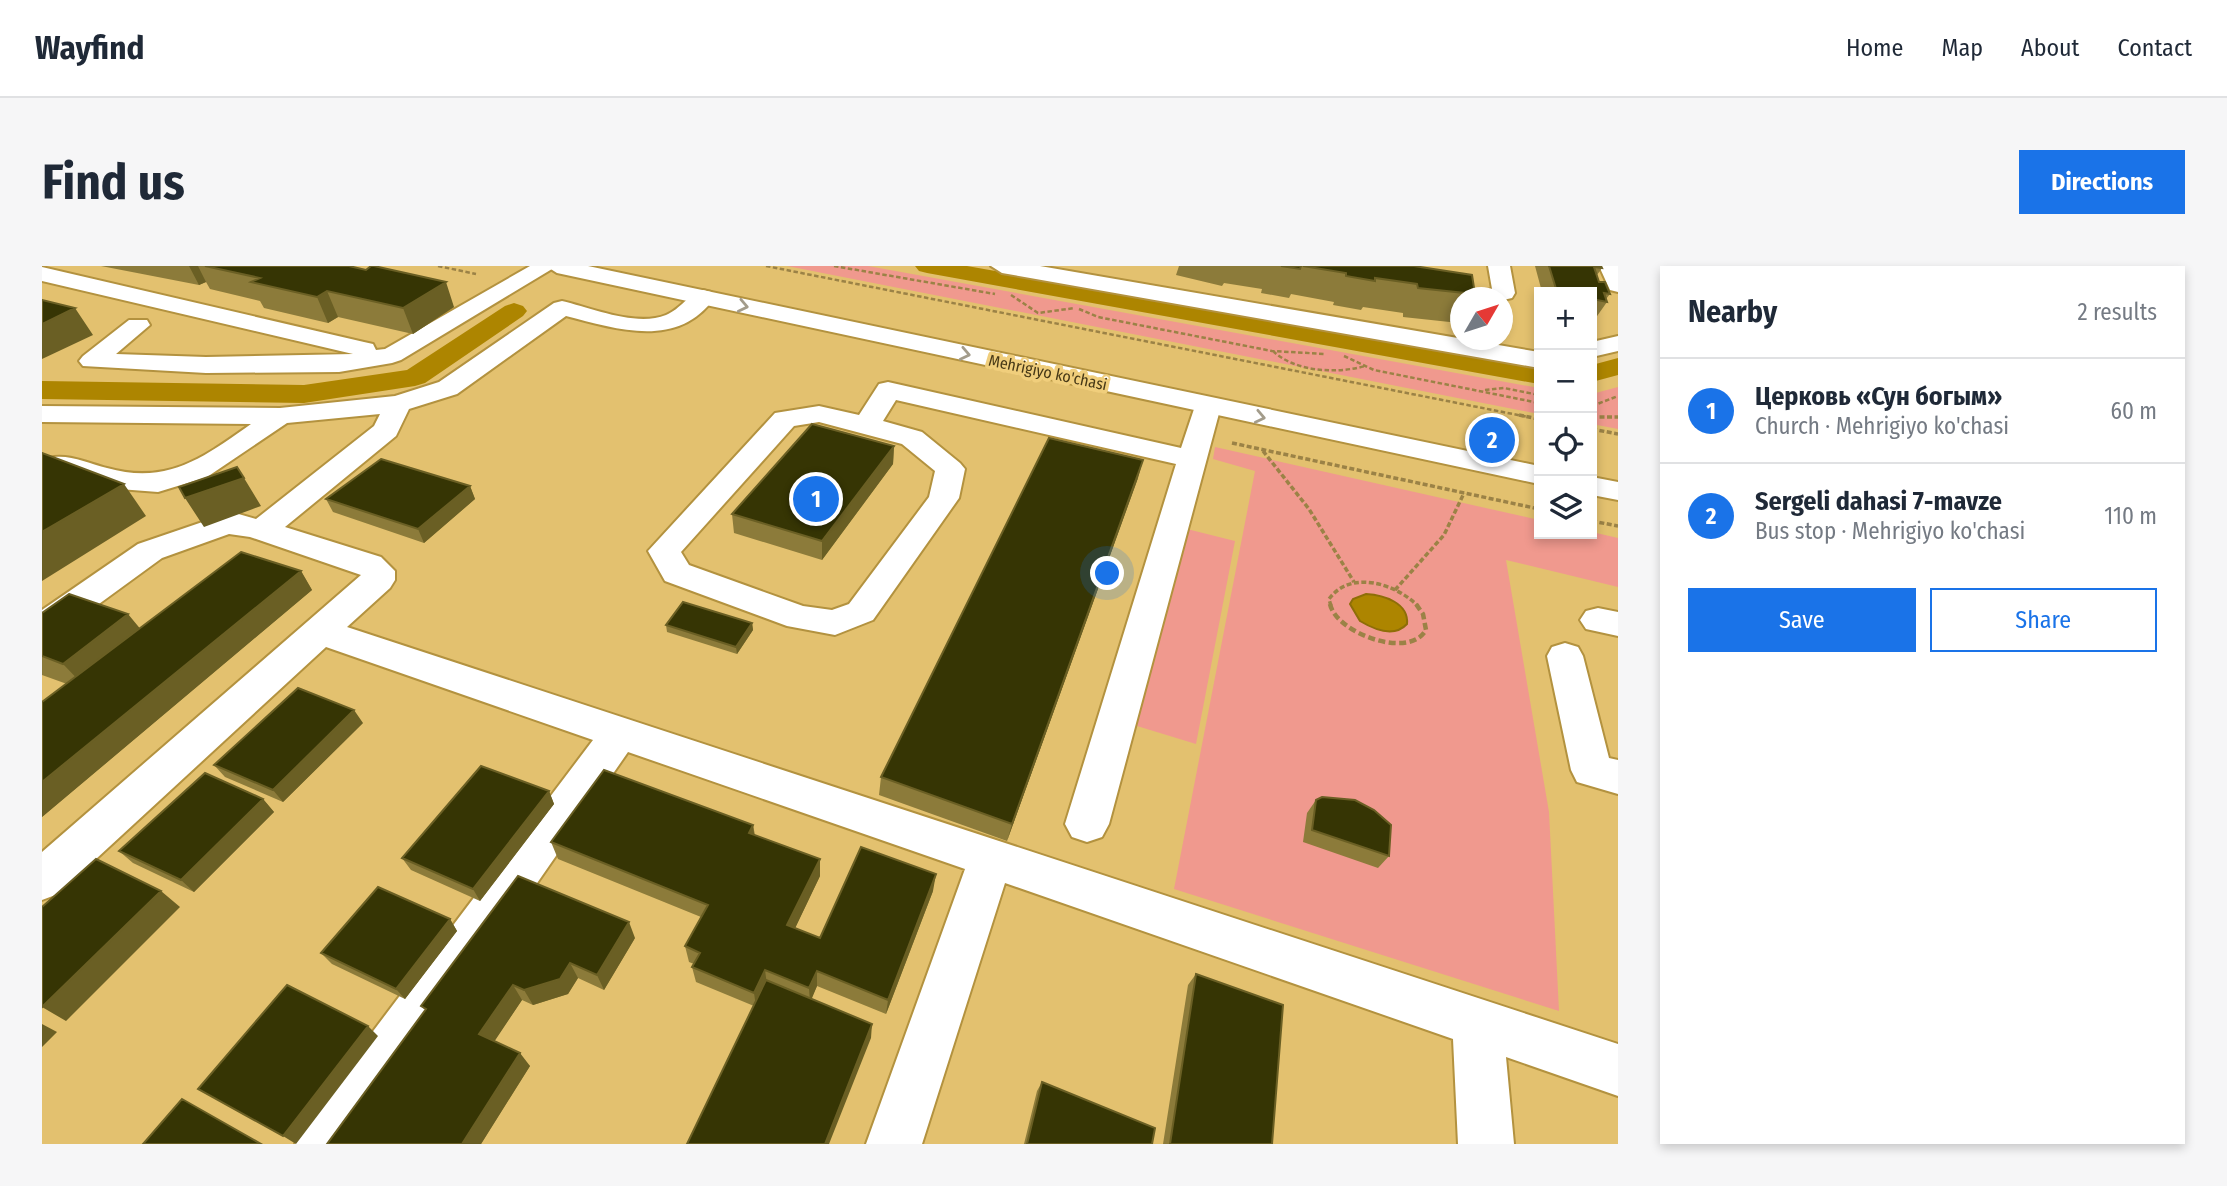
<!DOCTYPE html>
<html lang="en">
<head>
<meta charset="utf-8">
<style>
	:root { --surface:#fff; --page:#f6f6f7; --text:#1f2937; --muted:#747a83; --line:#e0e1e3; --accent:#1a73e8 }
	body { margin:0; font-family:"Fira Sans Condensed",sans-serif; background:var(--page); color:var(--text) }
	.controls { position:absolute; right:21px; top:21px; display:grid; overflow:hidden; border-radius:0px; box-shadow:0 4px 10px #0003 }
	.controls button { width:63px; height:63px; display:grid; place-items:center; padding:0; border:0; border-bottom:2px solid var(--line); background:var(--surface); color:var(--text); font:35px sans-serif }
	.compass { position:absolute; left:1408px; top:21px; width:63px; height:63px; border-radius:50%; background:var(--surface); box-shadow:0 4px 10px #0003; rotate:51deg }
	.you { position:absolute; left:1066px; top:308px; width:24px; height:24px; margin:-18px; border:5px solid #fff; border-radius:50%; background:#1a73e8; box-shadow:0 0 0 10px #1a73e833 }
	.badge { display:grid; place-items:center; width:46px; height:46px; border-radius:50%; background:var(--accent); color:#fff; font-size:23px; font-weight:700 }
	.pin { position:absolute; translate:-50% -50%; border:4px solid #fff; box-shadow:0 2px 7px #0006 }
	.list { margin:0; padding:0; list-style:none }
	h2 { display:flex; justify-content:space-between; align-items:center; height:91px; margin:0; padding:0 28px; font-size:30px }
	h2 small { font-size:23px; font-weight:400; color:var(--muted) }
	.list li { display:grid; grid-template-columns:46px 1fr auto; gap:21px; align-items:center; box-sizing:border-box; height:105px; padding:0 28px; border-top:2px solid var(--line) }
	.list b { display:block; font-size:26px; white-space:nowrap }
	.list p { margin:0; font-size:23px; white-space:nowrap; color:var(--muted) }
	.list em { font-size:23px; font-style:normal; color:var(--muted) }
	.actions { display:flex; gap:14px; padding:21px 28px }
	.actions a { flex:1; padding:16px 0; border:2px solid var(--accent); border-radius:0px; text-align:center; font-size:24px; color:var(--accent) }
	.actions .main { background:var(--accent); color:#fff }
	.icon { flex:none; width:38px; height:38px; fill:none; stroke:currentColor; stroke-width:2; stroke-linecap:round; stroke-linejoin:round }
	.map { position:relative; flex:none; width:1576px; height:878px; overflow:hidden; border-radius:0px }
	header { display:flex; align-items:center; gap:42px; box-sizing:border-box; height:98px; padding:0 35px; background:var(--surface); border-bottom:2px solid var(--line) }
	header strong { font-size:33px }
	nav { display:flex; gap:38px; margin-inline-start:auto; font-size:24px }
	.intro { display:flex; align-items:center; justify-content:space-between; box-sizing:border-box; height:168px; padding:0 42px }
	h1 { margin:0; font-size:49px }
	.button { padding:18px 32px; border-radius:0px; background:var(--accent); color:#fff; font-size:24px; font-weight:700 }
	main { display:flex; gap:42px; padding:0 42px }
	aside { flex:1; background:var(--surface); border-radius:0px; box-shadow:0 4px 10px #0003 }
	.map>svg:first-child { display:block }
</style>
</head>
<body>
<header>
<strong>Wayfind</strong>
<nav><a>Home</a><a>Map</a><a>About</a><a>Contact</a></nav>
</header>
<div class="intro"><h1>Find us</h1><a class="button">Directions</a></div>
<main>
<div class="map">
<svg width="1576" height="878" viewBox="0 0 1576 878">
	<rect width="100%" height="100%" fill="#e3c16f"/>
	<path fill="#f0998e" d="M745,0H826L1497,122V148Z
		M1576,121V163L1550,158V128Z
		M1173,181L1497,254V268L1550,266L1576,272V321L1464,294L1507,546L1517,745L1132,623L1213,205L1171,193Z
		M1145,263L1193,275L1154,478L1095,460Z"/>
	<path fill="#ad8500" stroke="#8e6e07" stroke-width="2" d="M1324,328C1342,329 1367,337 1365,358C1352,372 1333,364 1318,355L1308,338L1311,333Z"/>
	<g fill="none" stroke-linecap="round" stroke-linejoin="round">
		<path fill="#ad8500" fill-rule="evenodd" d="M873,0H925L1497,101V118L885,7L877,5Z
			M472,37L481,40L485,45L481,50L383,117L373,120L262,137L0,133V115L262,119L365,104L463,40Z
			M1576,92V109L1550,116V99Z"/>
		<g stroke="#b3923f" stroke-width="4">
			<path id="minor" d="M488,0H515L359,94L350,97L297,106L164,107L41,100L37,95L41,90L87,54H105L108,59L74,88L164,91L311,88L0,15V1L322,76L331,78L334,84L343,83Z
				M949,0H998L1497,86V102L960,7Z
				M1446,0H1468L1473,27L1470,32L1461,34V32H1432L1435,27L1450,23Z
				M1557,0H1576V26L1568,24Z
				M661,24L669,26L673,31C636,84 575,63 524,50L415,128L367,143L354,170L243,261L339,291L353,305V314L348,322L305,361L1576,778V830L1464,791L1472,878H1416L1411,773L963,617L880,878H824L923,603L586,486L314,878H253L261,858L551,474L284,381L16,628L0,634V586L319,309L208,271L187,268L120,292L13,370L0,373V344L96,278L181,249L193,247L214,253L332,160L338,148L245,157L165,211L116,226L77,223L7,204L2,198L7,192C25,187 46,197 65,202C125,219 161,192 209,158L0,156V140L238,142L353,130L397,116L512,37L520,35C550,42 594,61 624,49C639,43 646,28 661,24Z
				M1576,70V85L1550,91V76Z
				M846,116L1139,182L1155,134H1175L1179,140L1067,558L1060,571L1045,576L1030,571L1023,558L1134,198L854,134L841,155L880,166L918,197L923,203L917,232L831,354L793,369L745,360L623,315L606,285L733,147L777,140L817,149L837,118ZM777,156L860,178L893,205L887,231L807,338L790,344L761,340L647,299L639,286L752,160Z
				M1556,342L1576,346V370L1544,363L1538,354L1544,345Z
				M1523,377L1536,381L1541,390L1567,492L1576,494V528L1535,516L1529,504L1505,390L1510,381Z"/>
		</g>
		<g stroke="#b3923f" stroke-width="4">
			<path id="major" d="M504,0H546L1497,200V218L515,7Z
				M1550,211L1576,216V234L1550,229Z"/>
		</g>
		<path stroke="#9b8246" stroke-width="2.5" stroke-dasharray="4.5 2.5" stroke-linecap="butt" d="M396,0L434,8
			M724,0L1486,151
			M792,0L953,28
			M969,29L996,47L1033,42
			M1037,43L1056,51L1230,85L1283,88
			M1231,85C1253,106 1295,108 1323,100
			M1302,90L1332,104L1497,137
			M1443,124L1462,122L1497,129
			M1550,140L1576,130"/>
		<path stroke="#9b8246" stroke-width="3.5" stroke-dasharray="5 2.5" stroke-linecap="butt" d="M1477,149L1497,153
			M1550,151H1576
			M1550,163L1576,168
			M1190,177L1497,243
			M1221,185L1267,243L1312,316
			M1550,255L1576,260
			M1353,324L1402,269L1422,227
			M1289,340L1287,333C1309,303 1354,318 1376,340"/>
		<path stroke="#9b8246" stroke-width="4.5" stroke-dasharray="7 3.5" stroke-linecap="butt" d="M1288,338C1294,367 1367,394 1384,364L1381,348L1374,338"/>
		<use href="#minor" fill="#fff" fill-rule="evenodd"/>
		<use href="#major" fill="#fff" fill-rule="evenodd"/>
	</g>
	<path fill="#8c7b3a" d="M59,0H307L412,41L371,68L296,51L286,57L222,42L218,35L168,23L164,16L157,19Z
		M1137,0H1372L1433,28L1431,32H1418V54L1417,57L1361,51V47L1321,41L1319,44L1291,39L1292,36L1249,28L1247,32L1219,27L1220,23L1182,17L1180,20L1134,9Z
		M1493,0H1559L1560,2L1555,9L1557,16L1568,28L1564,33L1565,36L1553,53L1550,52V26H1500Z
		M852,180L851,198L780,294L692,267L690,248Z
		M1096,212L965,575L837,529L839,511Z
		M428,220L433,233L382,277L291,246L284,233Z
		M259,305L270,324L0,551V436L25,418L0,409V347L98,362Z
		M710,357L711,364L695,388L625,366L624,359Z
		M321,457L241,536L183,511L172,499Z
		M507,525L512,538L438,635L369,604L360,592Z
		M221,533L232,546L152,626L91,597L77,585Z
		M1274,534L1347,590L1336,602L1261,576L1265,547Z
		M711,559L713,569L778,593V610L753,662L778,672L891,625L844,748L775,720L769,733L829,772L712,740L654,716L650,701L652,698L647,696L643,680L659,651L516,593L509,576Z
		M408,653L415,665L363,733L290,698L279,687Z
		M593,672L562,724L536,712L526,728L491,739L480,734L452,775L488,800L439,878H285L383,744L379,740Z
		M1154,708L1230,878H1121L1146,719Z
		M1000,816L1110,878H982L995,825Z"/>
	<path fill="#6a5f24" d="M147,0H156L164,16L157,19Z
		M404,16L412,41L371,68L361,42Z
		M285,25L296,51L286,57L275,31Z
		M33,42L51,69L0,93V58Z
		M852,180L851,198L780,294V275Z
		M1101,194L1096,212L965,575L970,558Z
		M202,212L219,240L162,261L143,232Z
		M82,218L104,250L0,315V266Z
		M428,220L433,233L382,277L376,263Z
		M259,305L270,324L0,551V516Z
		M86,348L110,377L48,426L21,398Z
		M710,357L711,364L695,388L694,381Z
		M312,444L321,457L241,536L231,524Z
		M507,525L512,538L438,635L431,623Z
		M221,533L232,546L152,626L139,614Z
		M711,559L713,576L707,567Z
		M778,593V610L747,675L745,659Z
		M894,608L891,625L844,748L846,734Z
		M119,625L138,641L24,755L0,741Z
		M408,653L415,665L363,733L354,723Z
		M587,656L593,672L562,724L555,709Z
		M528,697L536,712L526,728L491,739L482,724Z
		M723,704L725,719L714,741L712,727Z
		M775,705V720L768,737L767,722Z
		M471,719L480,734L448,782L437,768Z
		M0,758L15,766L0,781Z
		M830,758L829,772L787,878H783Z
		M326,760L336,770L254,878L241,870Z
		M478,787L488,800L439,878H420Z"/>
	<path fill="#363504" stroke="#6a5f24" stroke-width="2" d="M163,0H307L324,4L329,0H332L404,16L361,42L285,25L275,31L209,16L218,12Z
		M1239,0H1259L1258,3Z
		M1261,0H1372L1430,9L1433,28L1376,22L1375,18L1333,12V15L1304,10V7Z
		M1507,0H1559L1560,2L1552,1L1557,16H1563L1568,28L1562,27L1565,36L1550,33V26H1515Z
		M0,34L33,42L0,58Z
		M770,158L852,180L780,275L690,248Z
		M1007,172L1101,194L970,558L839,511Z
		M0,187L82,218L0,266Z
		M339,193L428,220L376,263L284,233Z
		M195,201L202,212L143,232L137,221Z
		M199,286L259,305L0,516V436Z
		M27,328L86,348L21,398L0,390V347Z
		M641,336L710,357L694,381L624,359Z
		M256,422L312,444L231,524L172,499Z
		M439,500L507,525L431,623L360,592Z
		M562,504L711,559L707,567L778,593L745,659L778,672L819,581L894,608L846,734L775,705L767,722L723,704L712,727L650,701L658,687L643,680L666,639L509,576Z
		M163,507L221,533L139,614L77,585Z
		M1280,531L1313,534L1332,544L1349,559L1347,590L1270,564L1274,534Z
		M54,593L119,625L0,741V641Z
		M476,610L587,656L555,709L528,697L518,713L482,724L471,719L437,768L478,787L420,878H285L384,743L379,740Z
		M336,621L408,653L354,723L279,687Z
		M1154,708L1241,739L1230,878H1128Z
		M724,714L830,758L783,878H645Z
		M245,719L326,760L241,870L156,823Z
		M1000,816L1113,862L1110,878H985Z
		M140,833L219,878H101Z"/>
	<defs><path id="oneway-chevron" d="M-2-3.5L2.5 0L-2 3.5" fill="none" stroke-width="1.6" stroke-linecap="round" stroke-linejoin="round" transform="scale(1.75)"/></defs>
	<g stroke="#a39c8b">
		<use href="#oneway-chevron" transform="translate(701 40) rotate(12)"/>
		<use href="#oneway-chevron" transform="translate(923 88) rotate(12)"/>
		<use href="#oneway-chevron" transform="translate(1218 151) rotate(12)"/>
	</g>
	<g text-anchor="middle" stroke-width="7" stroke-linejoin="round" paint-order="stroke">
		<g font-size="16" fill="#473917" stroke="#f0ce7c">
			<text transform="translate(1006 106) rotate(12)" y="6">Mehrigiyo ko'chasi</text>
		</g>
	</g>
</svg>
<div class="controls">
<button>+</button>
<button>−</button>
<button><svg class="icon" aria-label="locate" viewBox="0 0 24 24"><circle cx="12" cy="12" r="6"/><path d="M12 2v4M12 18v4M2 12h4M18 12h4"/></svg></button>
<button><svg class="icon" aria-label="layers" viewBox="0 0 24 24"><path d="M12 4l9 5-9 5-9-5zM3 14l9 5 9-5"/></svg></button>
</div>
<svg class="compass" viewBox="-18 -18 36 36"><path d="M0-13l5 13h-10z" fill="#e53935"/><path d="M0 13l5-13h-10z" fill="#747a83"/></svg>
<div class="you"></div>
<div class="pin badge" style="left:774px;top:233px">1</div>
<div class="pin badge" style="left:1450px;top:174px">2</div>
</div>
<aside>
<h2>Nearby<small>2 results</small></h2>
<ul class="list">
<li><span class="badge">1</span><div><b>Церковь «Сун богым»</b><p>Church · Mehrigiyo ko'chasi</p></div><em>60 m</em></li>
<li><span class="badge">2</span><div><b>Sergeli dahasi 7-mavze</b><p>Bus stop · Mehrigiyo ko'chasi</p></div><em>110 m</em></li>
</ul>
<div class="actions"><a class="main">Save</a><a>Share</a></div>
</aside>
</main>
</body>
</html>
